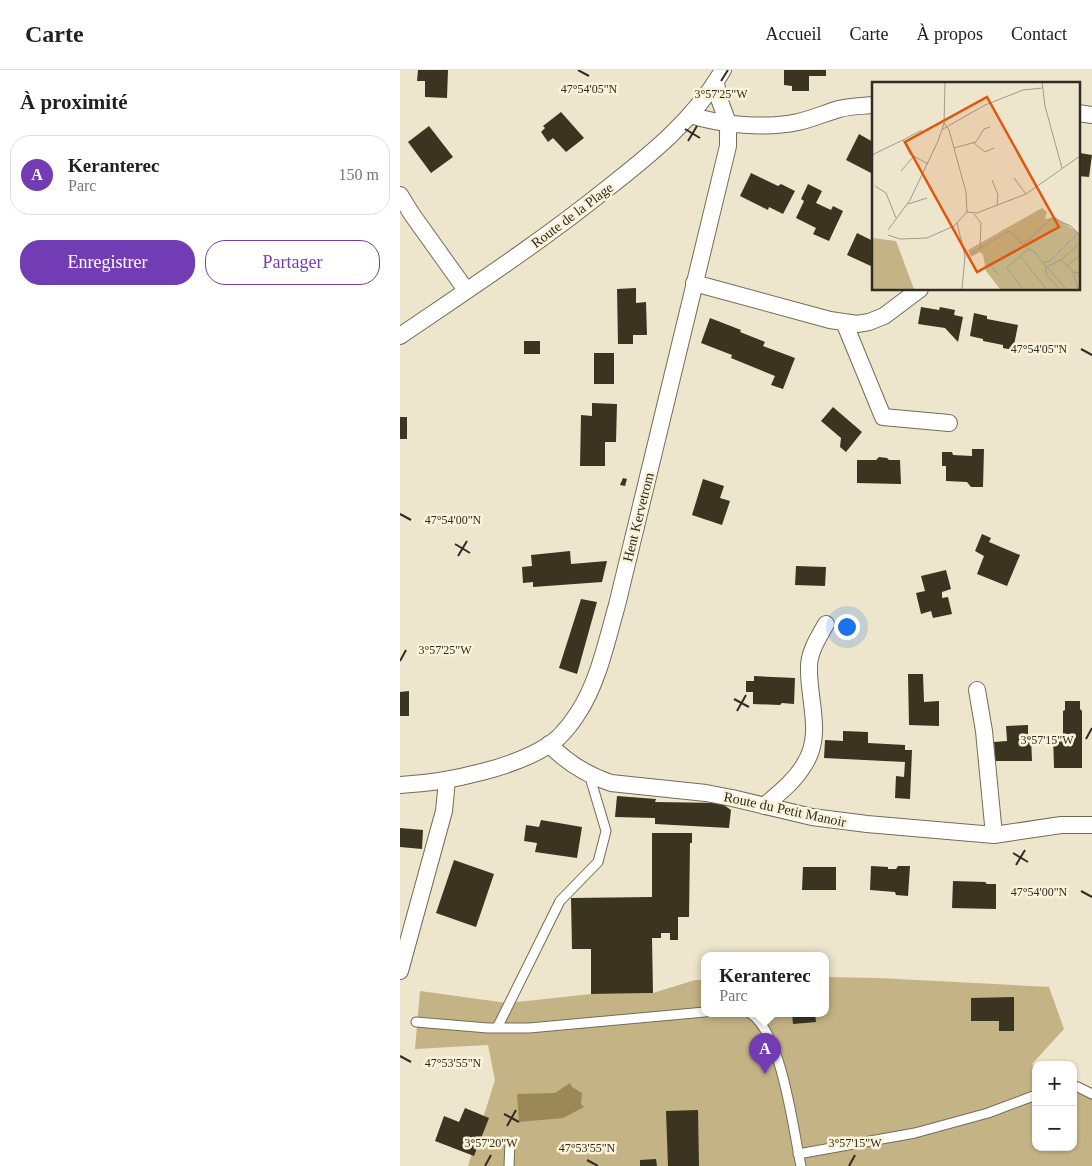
<!DOCTYPE html>
<html lang="fr">
<head>
<meta charset="utf-8">
<style>
	:root { --surface:#fff; --page:#f2f2f2; --text:#202124; --muted:#757577; --line:#e0e0e0; --accent:#723db4 }
	body { margin:0; font-family:Georgia,serif; background:var(--page); color:var(--text) }
	.controls { position:absolute; right:15px; bottom:15px; display:grid; overflow:hidden; border-radius:10px; box-shadow:0 1px 4px #0004 }
	.controls button { width:45px; height:45px; display:grid; place-items:center; padding:0; border:0; border-bottom:1px solid var(--line); background:var(--surface); color:var(--text); font:25px sans-serif }
	.you { position:absolute; left:446px; top:556px; width:18px; height:18px; margin:-12px; border:4px solid #fff; border-radius:50%; background:#1a73e8; box-shadow:0 0 0 8px #1a73e833 }
	.badge { display:grid; place-items:center; width:32px; height:32px; border-radius:50%; background:var(--accent); color:#fff; font-size:16px; font-weight:700 }
	.pin { position:absolute; translate:-50% -41px; filter:drop-shadow(0 1px 2px #0008) }
	.pin::after { content:''; position:absolute; top:26px; width:18px; height:15px; background:inherit; clip-path:polygon(0 0,100% 0,50% 100%) }
	.popup { position:absolute; left:301px; top:882px; width:128px; height:65px; box-sizing:border-box; display:grid; place-content:center; border-radius:10px; background:var(--surface); filter:drop-shadow(0 1px 4px #0005); font-size:16px; white-space:nowrap; color:var(--muted) }
	.popup b { font-size:19px; color:var(--text) }
	.popup::after { content:''; position:absolute; left:50%; top:100%; margin-left:-10px; border:10px solid transparent; border-top-color:var(--surface) }
	.list { margin:0; padding:0; list-style:none }
	h2 { display:flex; justify-content:space-between; align-items:center; height:65px; margin:0; padding:0 20px; font-size:21px }
	h2 small { font-size:16px; font-weight:400; color:var(--muted) }
	.list li { display:grid; grid-template-columns:32px 1fr auto; gap:15px; align-items:center; box-sizing:border-box; height:80px; margin:0 10px 10px; padding:0 10px; border:1px solid var(--line); border-radius:20px }
	.list b { display:block; font-size:19px; white-space:nowrap }
	.list p { margin:0; font-size:16px; white-space:nowrap; color:var(--muted) }
	.list em { font-size:16px; font-style:normal; color:var(--muted) }
	.actions { display:flex; gap:10px; padding:15px 20px }
	.actions a { flex:1; padding:11px 0; border:1px solid var(--accent); border-radius:20px; text-align:center; font-size:18px; color:var(--accent) }
	.actions .main { background:var(--accent); color:#fff }
	.map { position:relative; flex:none; width:692px; height:1096px; overflow:hidden }
	header { display:flex; align-items:center; gap:30px; box-sizing:border-box; height:70px; padding:0 25px; background:var(--surface); border-bottom:1px solid var(--line) }
	header strong { font-size:24px }
	nav { display:flex; gap:28px; margin-inline-start:auto; font-size:18px }
	main { display:flex }
	aside { flex:1; background:var(--surface) }
	.map>svg:first-child { display:block }
</style>
</head>
<body>
<header>
<strong>Carte</strong>
<nav><a>Accueil</a><a>Carte</a><a>À propos</a><a>Contact</a></nav>
</header>
<main>
<aside>
<h2>À proximité<small></small></h2>
<ul class="list">
<li><span class="badge">A</span><div><b>Keranterec</b><p>Parc</p></div><em>150 m</em></li>
</ul>
<div class="actions"><a class="main">Enregistrer</a><a>Partager</a></div>
</aside>
<div class="map">
<svg width="692" height="1096" viewBox="0 0 692 1096">
	<rect width="100%" height="100%" fill="#eee5cd"/>
	<path fill="#c4b384" d="M425,907L479,908L649,917L664,959L632,994L636,998V1077H673V1016L692,1018V1096H68L95,1010L88,975L15,979L20,921L107,933L191,924L253,923L295,910H305V943H425Z"/>
	<path fill="#9a8857" d="M170,1013L172,1017L182,1023L181,1034L184,1037L163,1048L119,1052L117,1024L155,1023Z"/>
	<path fill="#3b3420" d="M18,0H48L47,28L25,27V11H17Z
		M384,0H426V6H409V21H392V16L384,15Z
		M161,42L184,68L166,82L153,68L148,72L141,62L145,58L143,56Z
		M29,56L53,87L31,103L8,72Z
		M459,64L473,72V104L446,90Z
		M678,79H681L680,83L692,85L689,107L678,106Z
		M351,103L378,116L381,114L395,121L383,144L369,137L368,140L340,126Z
		M408,114L422,121L416,133L431,140L433,136L443,141L429,171L413,164L416,158L396,148L404,131L401,129Z
		M457,163L473,171V197L447,185Z
		M236,218V233L246,232L247,265H233V274H218L217,219Z
		M521,237L539,240L540,237L555,240L554,245L563,247L558,272L545,258L518,254Z
		M574,243L587,246V249L618,255L613,280L603,278V275L583,271V269L570,266Z
		M310,248L341,260L340,262L365,272L363,276L395,288L383,319L371,315L375,306L331,288L332,285L301,273Z
		M124,271H140V284H124Z
		M194,283H214V314H194Z
		M192,333L217,334L216,372H205V396H180L181,345L192,346Z
		M433,337L462,362L446,382L440,377L441,368L421,351Z
		M0,347H7V369H0Z
		M572,379H584L583,417H571L567,412L546,411V396H542V382H552L553,385L572,386Z
		M479,387L487,388L489,390H500L501,414L457,413V390H476Z
		M223,408L227,409L225,416L220,415Z
		M303,409L324,416L320,428L330,431L322,455L292,445Z
		M582,464L591,468L589,472L620,485L607,516L577,504L584,486L575,481Z
		M170,481L171,494L207,491L202,512L133,517V512L123,513L122,497L132,496L131,485Z
		M396,496L426,497L425,516L395,515Z
		M546,500L551,519L542,522V528L548,527L552,544L533,548L531,541L521,544L516,523L525,521L521,506Z
		M181,529L197,532L177,604L159,598Z
		M508,604H523L524,632L539,631V656L509,655Z
		M354,606L395,608L394,634L382,633L380,635L353,634V622H346V611H354Z
		M9,621V646H0V622Z
		M665,631H680V639L682,641V698H654L653,664H663V641L665,640Z
		M628,655V667H631L632,691H595L594,672L607,671L606,656Z
		M443,661L468,662V673L505,675V680H512L510,729L495,728L496,706L504,707L505,692L424,688L425,670L443,671Z
		M217,726L256,729L255,732L321,733L331,740L329,758L255,754V748L215,747Z
		M141,750L182,757L177,788L135,782L137,773L124,771L126,755L139,757Z
		M0,758L23,760L22,779L0,777Z
		M252,763H292V773H290L289,847H278V870H270V863H261V868H252L253,923L191,924V879H172L171,828L252,827Z
		M54,790L94,804L76,857L36,843Z
		M471,796L488,797V799H496L498,796H510L508,826L496,825L495,822L470,820Z
		M403,797H436V820H402Z
		M553,811L585,812L587,814H596V839L552,838Z
		M614,927V961H599V951H571V928Z
		M392,943H415L416,952L393,954Z
		M65,1038L89,1048L74,1086L35,1071L44,1046L59,1052Z
		M298,1040L299,1096H268L266,1041Z
		M256,1089L257,1096H240V1090Z"/>
	<g fill="none" stroke-linecap="round" stroke-linejoin="round">
		<g stroke="#746c57" stroke-width="11">
			<path id="lane" d="M350,943C382,963 393,1059 401,1096
				M16,952L88,958H129L305,942
				M97,958L160,831L198,792L206,761L189,704
				M673,1016L678,1017L692,1024
				M398,1084L515,1063L588,1043L636,1025
				M109,1096L110,1072"/>
		</g>
		<g stroke="#746c57" stroke-width="18">
			<path id="street" d="M678,43L692,45
				M290,45C321,55 366,59 398,52C412,49 425,43 439,39C450,36 462,36 473,35
				M0,125L11,143L66,220
				M294,213L430,250L457,254L469,252L484,246L520,219
				M444,252L483,347L549,353
				M0,266C69,219 139,173 204,121C249,86 294,50 323,0
				M577,620L584,661L594,765
				M149,674C167,693 187,705 211,713L306,723L332,728L412,747L467,754L594,765L661,755H692
				M0,715C44,713 126,697 159,667C166,660 173,651 178,643C198,613 207,570 217,535L328,76V53L318,26L316,12
				M364,736C378,724 394,712 404,695C424,665 408,630 409,597C409,581 419,567 426,554
				M0,901L44,741L47,710"/>
		</g>
		<use href="#lane" stroke="#fff" stroke-width="9"/>
		<use href="#street" stroke="#fff" stroke-width="16"/>
	</g>
	<path fill="none" stroke="#302c23" stroke-width="2" d="M178,0L189,6M321,11L328,0M285,59L300,68M288,71L297,56M681,279L692,285M0,444L11,450M55,474L70,483M58,486L67,471M0,591L6,580M334,629L349,637M337,641L346,625M686,669L692,658M613,783L628,792M616,795L625,780M681,821L692,827M0,986L11,992M104,1044L119,1052M107,1056L116,1040M187,1090L198,1096M85,1096L91,1085M449,1096L455,1085"/>
	<g text-anchor="middle" stroke-width="5" stroke-linejoin="round" paint-order="stroke">
		<g font-size="14" fill="#302c23" stroke="#fbf2da">
			<text transform="translate(172 145) rotate(-37)" y="5">Route de la Plage</text>
			<text transform="translate(238 447) rotate(-76)" y="5">Hent Kervetrom</text>
			<text transform="translate(385 739) rotate(12)" y="5">Route du Petit Manoir</text>
		</g>
	</g>
	<g transform="translate(472 12)">
		<rect width="208" height="208" fill="#eee5cd"/>
		<path d="M170,126L175,130L173,137L183,135L207,151V207H128L114,189L111,173L108,170L99,175L96,168ZM0,156L24,159L42,207H0Z" fill="#c4b384"/>
		<path fill="none" stroke="#a29b89" stroke-width="1" d="M170,0L173,24L190,86M71,47L113,23L151,8L170,6M31,58L50,48M102,61L113,70L122,66M82,66L104,60L112,47L118,45M0,73L31,58L38,72L56,82M29,89L41,75M142,96L154,112M120,98L126,113L125,123M3,104L14,111L24,136M36,122L55,116M95,130L105,131L154,112L208,74M102,132L109,141L108,167M85,141L93,174L90,207M16,148L38,118L66,59L72,42L73,0M16,153L28,157L55,156L82,144L95,130L94,110L77,48L72,41M152,162L180,136L199,144L208,153M98,172L137,149L156,167L162,169L174,185L189,178L201,190L208,191M149,175L174,207M189,178L208,161M117,180L126,193M171,181L179,178L206,151M195,184L208,173M174,185V192L187,207M176,186L194,207M201,190L206,207M151,207L135,186L156,167"/>
		<path fill="#df570d" fill-opacity="0.15" stroke="#df570d" stroke-width="2.5" d="M115,15L187,145L105,190L33,60Z"/>
		<rect width="208" height="208" fill="none" stroke="#302c23" stroke-width="2.5"/>
	</g>
	<g font-size="12" text-anchor="middle" fill="#302c23" stroke="#fbf2da" stroke-width="5" stroke-linejoin="round" paint-order="stroke">
		<text x="189" y="23">47°54'05"N</text>
		<text x="321" y="28">3°57'25"W</text>
		<text x="639" y="283">47°54'05"N</text>
		<text x="53" y="454">47°54'00"N</text>
		<text x="45" y="584">3°57'25"W</text>
		<text x="647" y="674">3°57'15"W</text>
		<text x="639" y="826">47°54'00"N</text>
		<text x="53" y="997">47°53'55"N</text>
		<text x="91" y="1077">3°57'20"W</text>
		<text x="455" y="1077">3°57'15"W</text>
		<text x="187" y="1082">47°53'55"N</text>
	</g>
</svg>
<div class="controls">
<button>+</button>
<button>−</button>
</div>
<div class="you"></div>
<div class="pin badge" style="left:365px;top:1004px">A</div>
<div class="popup"><b>Keranterec</b>Parc</div>
</div>
</main>
</body>
</html>
